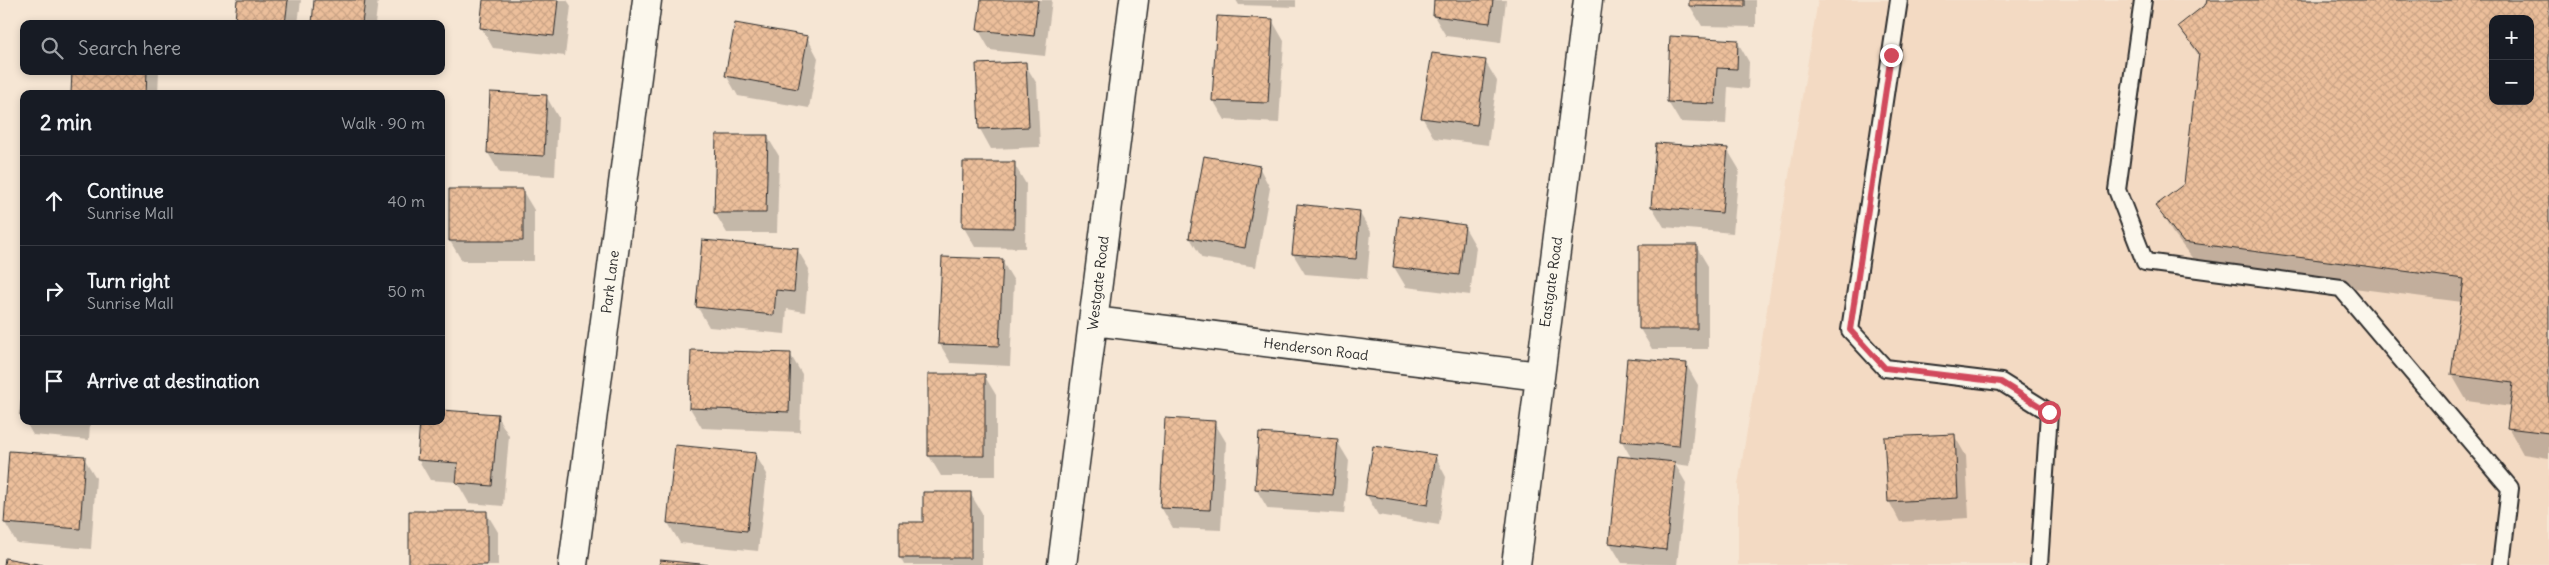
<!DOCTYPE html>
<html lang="en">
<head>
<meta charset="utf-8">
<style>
	:root { --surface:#171b24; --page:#242831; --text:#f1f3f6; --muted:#9ea1a6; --line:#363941 }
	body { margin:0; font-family:Delius,sans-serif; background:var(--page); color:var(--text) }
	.controls { position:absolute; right:15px; top:15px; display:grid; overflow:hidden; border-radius:10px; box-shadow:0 2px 8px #0003 }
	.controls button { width:45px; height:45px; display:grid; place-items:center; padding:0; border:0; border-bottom:1px solid var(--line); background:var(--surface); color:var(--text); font:25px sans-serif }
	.stop { position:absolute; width:15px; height:15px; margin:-11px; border:4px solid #d1495b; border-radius:50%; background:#fff }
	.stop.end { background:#d1495b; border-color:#fff; box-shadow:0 1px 5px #0008 }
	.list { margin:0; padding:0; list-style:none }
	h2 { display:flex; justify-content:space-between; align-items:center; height:65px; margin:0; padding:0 20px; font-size:21px }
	h2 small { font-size:16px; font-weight:400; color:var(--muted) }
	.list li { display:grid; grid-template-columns:32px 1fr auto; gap:15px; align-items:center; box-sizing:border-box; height:90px; padding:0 20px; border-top:1px solid var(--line) }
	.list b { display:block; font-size:19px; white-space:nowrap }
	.list p { margin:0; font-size:16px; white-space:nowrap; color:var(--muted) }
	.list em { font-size:16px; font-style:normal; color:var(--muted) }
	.icon { flex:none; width:28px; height:28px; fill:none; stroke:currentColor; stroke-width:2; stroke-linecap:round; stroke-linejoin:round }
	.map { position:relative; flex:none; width:2549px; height:565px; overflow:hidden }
	.search { position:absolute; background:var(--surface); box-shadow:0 2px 8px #0003; left:20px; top:20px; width:425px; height:55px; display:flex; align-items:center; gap:12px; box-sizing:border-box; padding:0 18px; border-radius:10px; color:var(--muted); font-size:19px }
	.panel { position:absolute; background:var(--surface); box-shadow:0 2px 8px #0003; left:20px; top:90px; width:425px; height:335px; border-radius:10px }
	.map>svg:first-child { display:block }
</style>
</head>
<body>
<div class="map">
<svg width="2549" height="565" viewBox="0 0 2549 565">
	<defs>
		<pattern id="building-cross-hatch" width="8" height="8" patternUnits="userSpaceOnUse" patternTransform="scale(1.25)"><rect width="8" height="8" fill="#ecbf9b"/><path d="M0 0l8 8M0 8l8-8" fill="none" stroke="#cba486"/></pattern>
	</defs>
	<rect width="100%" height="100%" fill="#f6e6d4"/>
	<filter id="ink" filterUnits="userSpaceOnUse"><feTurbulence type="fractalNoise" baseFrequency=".02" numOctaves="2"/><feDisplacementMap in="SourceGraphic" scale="10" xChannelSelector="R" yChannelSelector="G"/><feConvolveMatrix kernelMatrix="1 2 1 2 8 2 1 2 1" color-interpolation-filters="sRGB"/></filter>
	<g filter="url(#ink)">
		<path fill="#f3dac3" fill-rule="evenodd" d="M1818,0H2549V565H1738V485ZM2493,19H2530V101H2493Z"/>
		<path fill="#0003" fill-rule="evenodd" d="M238,0H301L298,24H238L236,19Z
			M315,0H378L375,24H313Z
			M484,0H567L571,6L565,56L493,48L481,27Z
			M982,0H1052L1045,56L990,50L978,29Z
			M1236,0H1296V7L1239,5Z
			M1436,0H1506L1501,43L1446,36L1434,16Z
			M1690,0H1756V27L1702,26L1690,6Z
			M2208,0H2549V458L2523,454L2508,427L2511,407L2467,401L2452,375L2462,302L2200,268L2172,232L2157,206L2185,185L2200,58L2180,26L2207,5ZM2493,19H2530V101H2493Z
			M1272,20L1284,41L1279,123L1225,120L1213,100Z
			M807,37L818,58L809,108L738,96L726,75Z
			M1737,41L1749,62L1748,89L1728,87L1726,124L1680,122L1668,102Z
			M1485,61L1497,81L1488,145L1434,138L1422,117Z
			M1025,64L1037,84L1040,147L991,149L980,129L977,65Z
			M74,71H159L158,94H72Z
			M546,96L558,117L555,176L500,173L488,153Z
			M717,136H767L779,156L777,233H727L715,213Z
			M1727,149L1739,169L1733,233L1664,227L1652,207Z
			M1205,157L1259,167L1270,188L1256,267L1202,258L1190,238Z
			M1014,164L1026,184L1025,248L975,247L963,226Z
			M522,190L534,210V261H462L450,241Z
			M1359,212L1371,232L1367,279L1305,274L1293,254Z
			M1464,226L1476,247L1470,295L1406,287L1394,267Z
			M1696,246L1708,266V349H1652L1640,329Z
			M797,249L809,269L805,312L787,309L785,334L709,327L697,306Z
			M1002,261L1014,281L1010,366L951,363L939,343Z
			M790,354L802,374L800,432L702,428L690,408Z
			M1686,364L1698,385L1690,466L1675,464L1686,483L1677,565L1622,563L1610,543L1632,459L1621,440Z
			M929,375H984L996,395V476H941L929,456Z
			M497,416L509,436L503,506L469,503L457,482L430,480L418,459L441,421Z
			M25,421H90L89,440L33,435Z
			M1214,422L1226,442L1221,530L1173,528L1161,507Z
			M1954,435L1966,456L1969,518L1900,522L1889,501Z
			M1337,441L1349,461L1344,514L1268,509L1256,489Z
			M676,446L755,454L767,474L758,551L680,543L668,523Z
			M1435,456L1446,477L1439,525L1378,515L1366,494Z
			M84,458L96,478L91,549L17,543L5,523Z
			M970,493L982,513V565H904L900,557Z
			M486,512L498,532V565H410Z"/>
		<path fill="url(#building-cross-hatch)" stroke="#2b2b2b" fill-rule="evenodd" d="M237,0H288L285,24L235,20Z
			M314,0H365L362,24H312Z
			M483,0H558L554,36L480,28Z
			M981,0H1038L1034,36L977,30Z
			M1434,0H1493L1490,23L1433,16Z
			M1689,0H1745V7L1689,6Z
			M2207,0H2549V433L2507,428L2513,383L2451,375L2464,279L2183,242L2155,206L2184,184L2199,53L2178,26L2206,4ZM2493,19H2530V101H2493Z
			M1217,16L1273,19L1268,103L1212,101Z
			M735,23L808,36L798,89L725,76Z
			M1670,36L1738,40L1737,69L1717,68L1715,104L1667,102Z
			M1432,53L1486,60L1477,125L1421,118Z
			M1026,62L1029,127L979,129L976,64Z
			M72,71H147L146,94H71Z
			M490,92L547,95L544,156L487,153Z
			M716,135H768L766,213H714Z
			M1656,143L1728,148L1722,213L1651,207Z
			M1204,156L1260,166L1245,248L1189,238Z
			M963,162H1015L1014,228L962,227Z
			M449,189H523V241H449Z
			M1297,204L1360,211L1356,259L1292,254Z
			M1399,216L1465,225L1459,275L1393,267Z
			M702,240L798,248L794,292L776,290L774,315L696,307Z
			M1639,245H1697V329H1639Z
			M942,257L1003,259L999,346L938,344Z
			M691,350L791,353L789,412L689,408Z
			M1627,358L1687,363L1679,446L1620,441Z
			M24,372V415H20Z
			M928,374H985V456H928Z
			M441,410L498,414L492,486L456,483L458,463L417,460L420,421H441Z
			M1165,418L1215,421L1210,510L1160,508Z
			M1259,433L1338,439L1333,495L1255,489Z
			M1955,434L1958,498L1888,502L1884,437Z
			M675,445L756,453L747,531L667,523Z
			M1373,446L1436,455L1428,505L1365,495Z
			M9,451L85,456L80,529L4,523Z
			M1618,456L1675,462L1666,550L1609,543Z
			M923,492H971V558H899V522H923Z
			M409,511H487V565H409Z
			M5,558L43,565H4Z
			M660,560L711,565H659Z"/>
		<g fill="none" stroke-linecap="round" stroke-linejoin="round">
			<g stroke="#2b2b2b" stroke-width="20">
				<path id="service" d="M1899,0L1850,330L1885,368L2001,382L2049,412L2039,565
					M2143,0L2117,190L2145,262L2341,288L2510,488L2501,565"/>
			</g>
			<g stroke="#2b2b2b" stroke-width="31">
				<path id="minor" d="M1094,321L1539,376
					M573,565L647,0
					M1062,565L1134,0
					M1516,565L1588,0"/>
			</g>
			<use href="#service" stroke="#fbf7ec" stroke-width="16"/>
			<use href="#minor" stroke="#fbf7ec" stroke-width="28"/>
		</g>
	</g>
	<g fill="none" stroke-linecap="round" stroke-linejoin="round" filter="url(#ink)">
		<path stroke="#d1495b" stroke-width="6" d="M1891,55L1850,330L1885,368L2001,382L2049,412"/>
	</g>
	<g text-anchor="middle" stroke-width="5" stroke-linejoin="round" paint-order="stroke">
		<g font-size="14" fill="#2b2b2b" stroke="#fbf7ec">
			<text transform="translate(610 282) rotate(-83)" y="5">Park Lane</text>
			<text transform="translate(1551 282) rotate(-82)" y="5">Eastgate Road</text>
			<text transform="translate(1098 283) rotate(-83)" y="5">Westgate Road</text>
			<text transform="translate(1316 349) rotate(7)" y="5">Henderson Road</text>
		</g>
	</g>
</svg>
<div class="controls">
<button>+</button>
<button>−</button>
</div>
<div class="stop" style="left:2049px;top:412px"></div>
<div class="stop end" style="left:1891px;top:55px"></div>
<div class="search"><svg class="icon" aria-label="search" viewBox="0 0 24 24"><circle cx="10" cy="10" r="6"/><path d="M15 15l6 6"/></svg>Search here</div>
<section class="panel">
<h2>2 min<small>Walk · 90 m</small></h2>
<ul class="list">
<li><svg class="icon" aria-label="ahead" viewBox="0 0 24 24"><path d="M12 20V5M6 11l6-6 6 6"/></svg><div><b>Continue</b><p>Sunrise Mall</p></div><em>40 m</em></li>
<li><svg class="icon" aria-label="right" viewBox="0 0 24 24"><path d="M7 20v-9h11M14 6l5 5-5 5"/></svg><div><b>Turn right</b><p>Sunrise Mall</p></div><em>50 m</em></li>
<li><svg class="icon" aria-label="arrive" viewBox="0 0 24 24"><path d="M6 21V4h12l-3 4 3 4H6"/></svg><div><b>Arrive at destination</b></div></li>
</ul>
</section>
</div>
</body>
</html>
